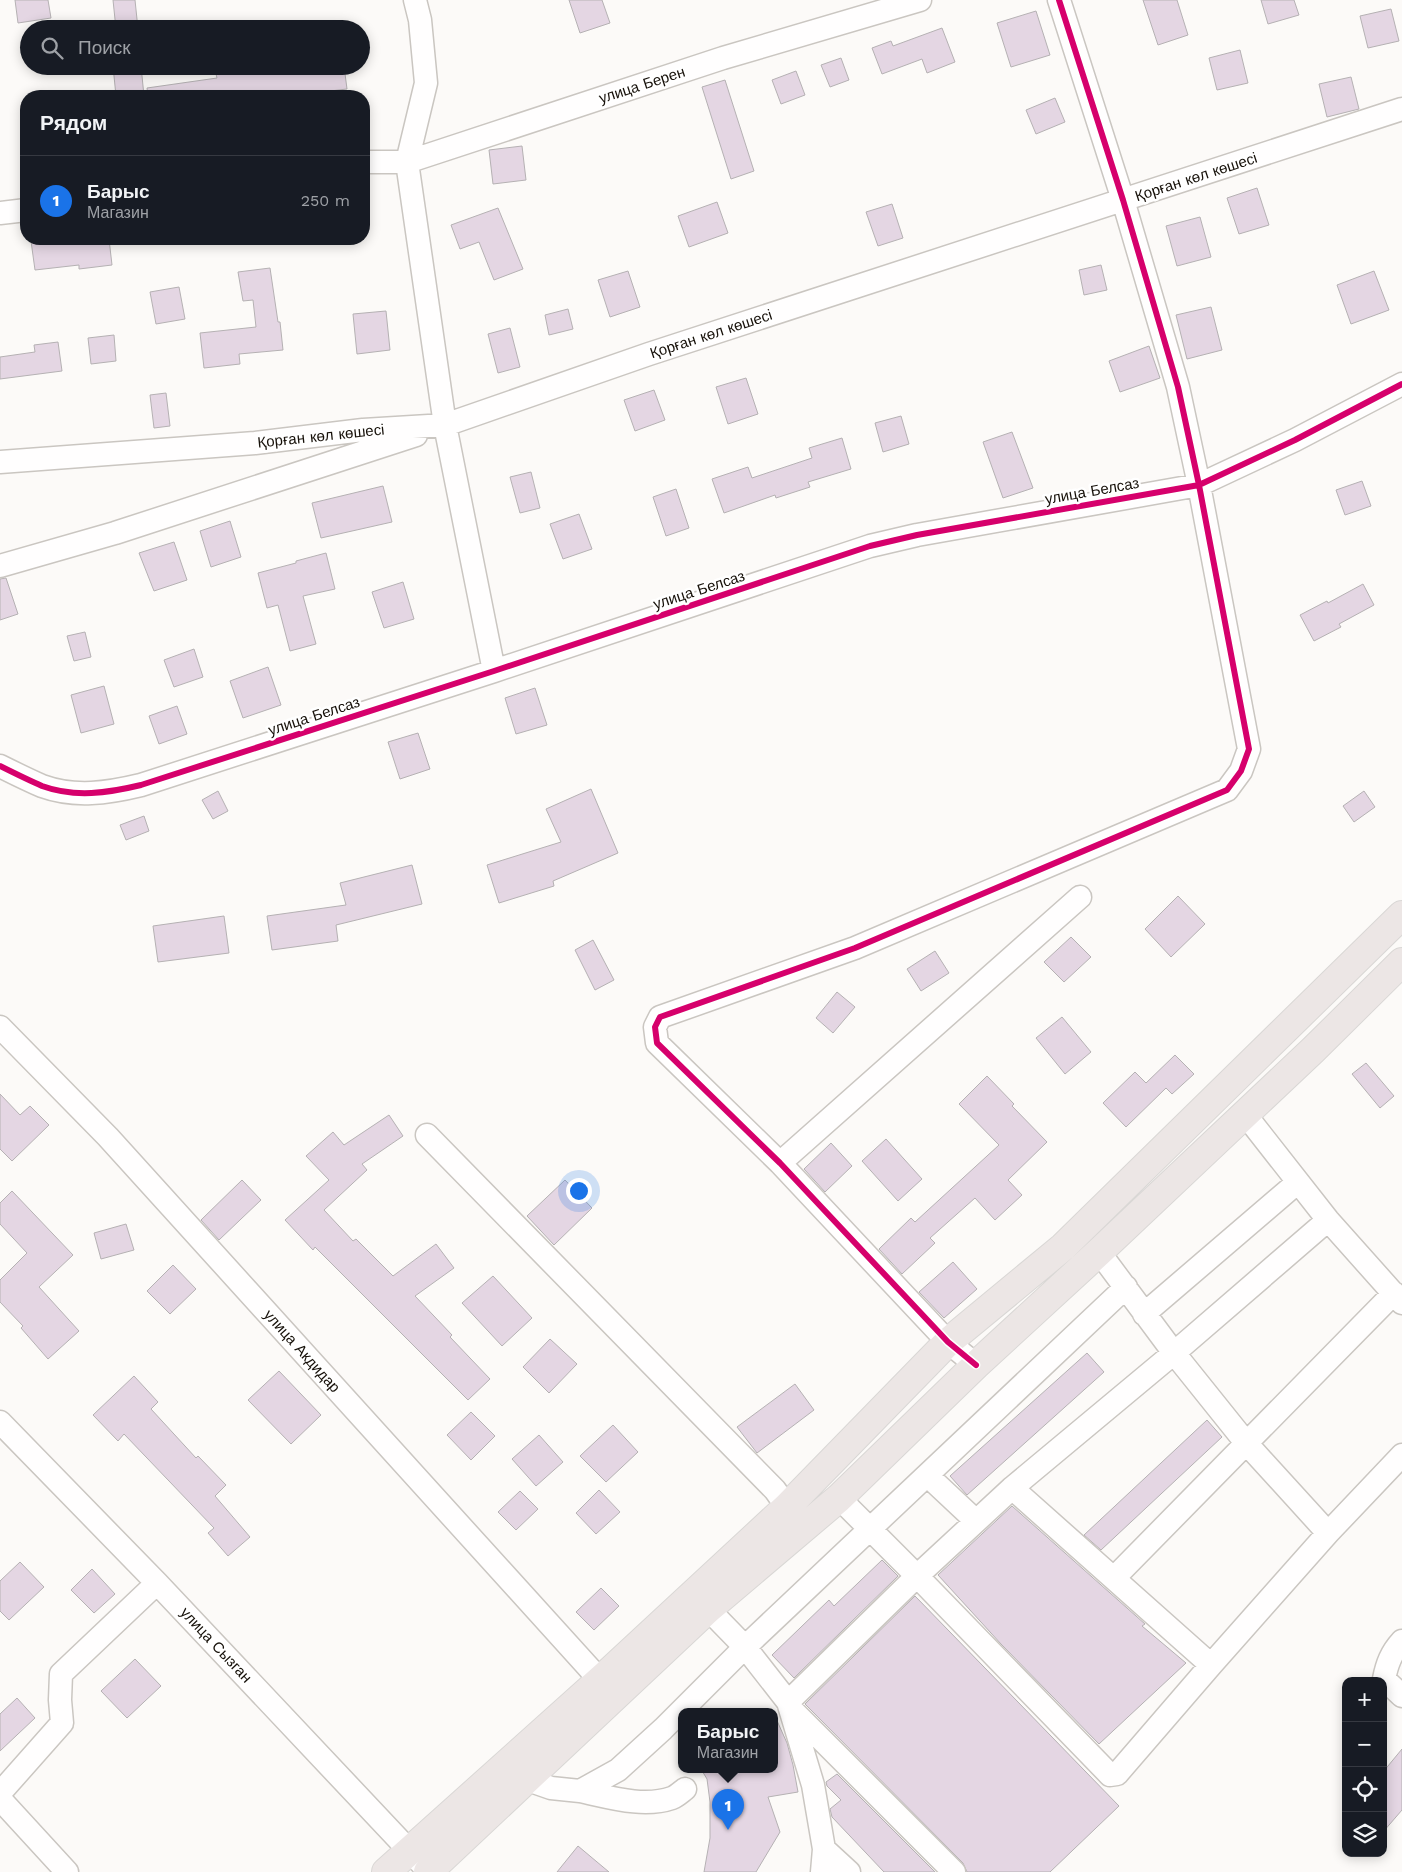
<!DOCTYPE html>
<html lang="ru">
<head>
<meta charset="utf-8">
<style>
	:root { --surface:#171b24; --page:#242831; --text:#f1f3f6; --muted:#9ea1a6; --line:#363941; --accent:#1a73e8 }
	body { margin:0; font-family:"Work Sans",sans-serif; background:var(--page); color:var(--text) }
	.controls { position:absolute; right:15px; bottom:15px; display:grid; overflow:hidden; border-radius:10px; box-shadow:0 2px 12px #0003 }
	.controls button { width:45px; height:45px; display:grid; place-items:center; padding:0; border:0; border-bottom:1px solid var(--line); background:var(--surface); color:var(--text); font:25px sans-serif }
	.you { position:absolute; left:578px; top:1190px; width:18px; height:18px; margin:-12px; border:4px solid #fff; border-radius:50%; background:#1a73e8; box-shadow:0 0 0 8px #1a73e833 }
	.badge { display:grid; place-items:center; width:32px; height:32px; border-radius:50%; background:var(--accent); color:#fff; font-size:16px; font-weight:700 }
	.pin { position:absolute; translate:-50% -41px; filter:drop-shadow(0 1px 2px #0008) }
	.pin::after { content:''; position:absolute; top:26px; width:18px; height:15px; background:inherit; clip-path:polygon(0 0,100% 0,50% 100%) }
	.popup { position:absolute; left:678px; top:1708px; width:100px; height:65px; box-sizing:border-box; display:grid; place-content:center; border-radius:10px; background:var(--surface); filter:drop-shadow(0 1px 4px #0005); font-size:16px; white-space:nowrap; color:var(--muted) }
	.popup b { font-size:19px; color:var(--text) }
	.popup::after { content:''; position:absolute; left:50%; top:100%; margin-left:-10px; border:10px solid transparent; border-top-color:var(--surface) }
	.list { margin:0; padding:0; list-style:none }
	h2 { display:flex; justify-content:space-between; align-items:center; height:65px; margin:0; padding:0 20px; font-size:21px }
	h2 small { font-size:16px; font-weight:400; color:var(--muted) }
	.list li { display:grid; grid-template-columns:32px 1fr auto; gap:15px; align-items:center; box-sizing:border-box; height:90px; padding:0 20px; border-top:1px solid var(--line) }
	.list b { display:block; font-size:19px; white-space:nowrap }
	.list p { margin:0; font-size:16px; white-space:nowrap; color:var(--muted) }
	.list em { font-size:16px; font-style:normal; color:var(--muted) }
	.icon { flex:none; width:28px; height:28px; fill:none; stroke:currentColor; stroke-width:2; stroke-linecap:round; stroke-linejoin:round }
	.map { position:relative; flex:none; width:1402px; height:1872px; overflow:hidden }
	.search { position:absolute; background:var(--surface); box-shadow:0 2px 12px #0003; left:20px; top:20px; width:350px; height:55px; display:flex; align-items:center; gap:12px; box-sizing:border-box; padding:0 18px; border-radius:28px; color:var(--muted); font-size:19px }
	.panel { position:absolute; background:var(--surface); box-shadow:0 2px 12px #0003; left:20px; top:90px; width:350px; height:155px; border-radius:20px }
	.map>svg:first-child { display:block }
</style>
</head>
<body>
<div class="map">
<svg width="1402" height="1872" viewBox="0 0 1402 1872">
	<rect width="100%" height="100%" fill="#fcfaf8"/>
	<path fill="#e4d6e3" stroke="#b5b1b3" d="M15,0H48L51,18L18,23Z
		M113,0H135L138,29H116Z
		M569,0H602L610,23L580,33Z
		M1143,0H1177L1188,35L1158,45Z
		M1261,0H1294L1299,15L1268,24Z
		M1391,9L1399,41L1368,48L1360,16Z
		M1036,11L1050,55L1011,67L997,23Z
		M942,28L955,62L927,73L922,59L882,74L872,48L891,41L893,46Z
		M1240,50L1248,83L1217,90L1209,58Z
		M841,58L849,80L830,87L821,65Z
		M113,66H141L144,96H116Z
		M236,66H344L347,89L288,96H148L147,88L217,78L215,70Z
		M796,71L805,95L781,104L772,80Z
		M1351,77L1359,109L1327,117L1319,84Z
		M725,80L754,171L731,179L702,87Z
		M1055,98L1065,122L1036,134L1026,110Z
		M522,146L526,180L493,184L489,150Z
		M1257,188L1269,225L1239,234L1227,198Z
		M717,202L728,233L689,247L678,216Z
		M892,204L903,238L878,246L866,212Z
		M498,208L523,269L494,280L479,242L460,249L451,225Z
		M1200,217L1211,257L1177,266L1166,226Z
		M47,239H109L112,265L79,269V265L35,270L31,241Z
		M1101,265L1107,290L1084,295L1079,270Z
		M270,268L278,322H280L283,350L239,354L240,364L204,368L200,333L256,327L253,300L243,301L238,272Z
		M628,271L640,307L610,317L598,280Z
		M1374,271L1389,310L1351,324L1337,285Z
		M179,287L185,319L156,324L150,292Z
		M1211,307L1222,350L1187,359L1176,315Z
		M568,309L573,329L549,335L545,315Z
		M386,311L390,350L357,354L353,314Z
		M510,328L520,367L498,373L488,334Z
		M114,335L116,361L91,364L88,338Z
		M58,342L62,371L0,379V357L35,352L34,345Z
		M1149,346L1160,378L1120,392L1109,361Z
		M746,378L758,414L728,424L716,387Z
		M654,390L665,420L635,431L624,400Z
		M166,393L170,426L154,428L150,395Z
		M901,416L909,444L883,452L875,423Z
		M1012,432L1033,488L1003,498L983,442Z
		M842,438L851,469L808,482L810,487L776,498L775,495L724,513L712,479L748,467L752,478L812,458L809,448Z
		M531,472L540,508L520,513L510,477Z
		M1362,481L1371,506L1345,515L1336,490Z
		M383,486L392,522L321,538L312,503Z
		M676,489L689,528L666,536L653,497Z
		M579,514L592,549L563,559L550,524Z
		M230,521L241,557L211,567L200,531Z
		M174,542L187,580L154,591L139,553Z
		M326,553L335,589L303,596L316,644L290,651L278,605L267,608L258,573L296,563V561Z
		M6,578L18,614L0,620V579Z
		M403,582L414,619L384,628L372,592Z
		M1363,584L1374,605L1339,624L1341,627L1314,641L1300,615L1327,601L1328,603Z
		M85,632L91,657L74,661L67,636Z
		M194,649L203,677L174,687L164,660Z
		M268,667L281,705L243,718L230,681Z
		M104,686L114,724L81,733L71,695Z
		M535,688L547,725L516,734L505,698Z
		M177,706L187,734L159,744L149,716Z
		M418,733L430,769L400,779L388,742Z
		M591,789L618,853L553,881L554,886L499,903L487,865L561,842L546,809Z
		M218,791L228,811L213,819L202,800Z
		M1364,791L1375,807L1354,822L1343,806Z
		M144,816L149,831L126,840L120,825Z
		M412,865L422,904L336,925L338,941L272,950L267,916L346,905L340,883Z
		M1178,896L1205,924L1171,957L1145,929Z
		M224,916L229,953L158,962L153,926Z
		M1071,937L1091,957L1064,982L1044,962Z
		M593,940L614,980L595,990L575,950Z
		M935,951L949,973L921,991L907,969Z
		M837,992L855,1007L833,1033L816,1018Z
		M1062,1017L1091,1052L1065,1074L1036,1038Z
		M1175,1055L1194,1074L1172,1094L1166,1088L1126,1127L1103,1103L1135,1072L1146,1083Z
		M1366,1063L1394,1096L1380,1108L1352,1074Z
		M987,1076L1014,1104L1012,1106L1047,1142L1008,1180L1022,1195L995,1220L975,1198L930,1238L935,1243L902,1274L879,1249L911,1218L915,1222L999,1145L959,1104Z
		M0,1094L20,1115L30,1106L49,1125L12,1161L0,1149Z
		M389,1115L403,1136L362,1164L367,1170L324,1210L353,1241L356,1239L393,1276L436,1244L454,1268L415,1296L452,1335L450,1337L490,1379L468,1400L315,1247L313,1250L285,1220L329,1180L306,1156L333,1132L344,1145Z
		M886,1139L922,1179L898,1201L862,1161Z
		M831,1143L852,1166L825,1192L804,1169Z
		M242,1180L261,1200L219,1240L201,1220Z
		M565,1180L592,1208L554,1245L527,1216Z
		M12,1191L73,1255L39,1287L79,1331L48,1359L21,1328L23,1326L0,1302V1280L27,1253L0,1224V1203Z
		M126,1224L134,1250L101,1259L94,1233Z
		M953,1262L977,1289L944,1318L919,1292Z
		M173,1265L196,1289L170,1314L147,1291Z
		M493,1276L532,1318L502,1346L462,1303Z
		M550,1339L577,1364L549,1393L523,1367Z
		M1087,1353L1104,1372L967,1495L950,1476Z
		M279,1371L321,1415L291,1444L248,1400Z
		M134,1376L158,1402L151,1409L196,1458L198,1456L226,1485L215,1496L250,1537L228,1556L208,1533L214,1528L124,1434L118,1441L93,1415Z
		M795,1384L814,1410L757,1453L737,1427Z
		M471,1412L495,1436L471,1460L447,1435Z
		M1207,1420L1222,1437L1101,1550L1084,1535Z
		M613,1425L638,1452L606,1482L580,1456Z
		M539,1435L563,1462L536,1486L512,1459Z
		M599,1490L620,1512L596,1534L576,1513Z
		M520,1491L538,1509L516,1530L498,1512Z
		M1012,1506L1145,1624L1142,1626L1186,1663L1099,1744L1001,1644L938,1575Z
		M882,1560L898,1576L794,1678L772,1655L829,1600L834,1606Z
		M20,1562L44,1587L9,1620L0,1611V1581Z
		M92,1569L115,1594L94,1613L71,1590Z
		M601,1588L619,1606L594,1630L576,1612Z
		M915,1596L1119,1806L1050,1872H967L963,1863L805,1704Z
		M135,1659L161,1686L127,1718L101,1691Z
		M17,1698L35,1718L0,1751V1714Z
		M774,1714L787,1743L793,1765L798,1792L768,1797L780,1832L756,1872H704L710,1838V1802L707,1779L701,1769H774Z
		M1402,1749V1810L1383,1832V1772Z
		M837,1774L935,1872H884L832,1817L830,1809L841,1800L827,1786L826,1782Z
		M578,1846L609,1872H557Z"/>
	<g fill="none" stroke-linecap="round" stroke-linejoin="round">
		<g stroke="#cac6c1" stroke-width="25">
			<path id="minor" d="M415,0L420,20L426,83L407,162L445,425L494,671
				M364,162H407L723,58L920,0
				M0,213L26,210
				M0,462L255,443L363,430L445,425L649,354L1402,109
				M0,566L115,533L416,435
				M0,766C14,773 28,780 42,786C75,798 108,793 141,785L494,671L870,546L917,535L1199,485L1295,440L1402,384
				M0,1027L108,1137L600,1680
				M1244,1113L1328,1220L1402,1303
				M427,1135L775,1490L787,1507
				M780,1163L1080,897
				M1099,1252L1174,1353L1247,1444L1328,1533L1402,1455
				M1144,1314L1298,1182
				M976,1365L948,1342L780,1163L657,1043L655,1027L660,1017L855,948L1227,790L1241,771L1249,749L1199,485L1178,387L1123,200L1059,0
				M0,1422L157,1583L420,1862
				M928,1476L976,1521
				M839,1498L917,1576L1110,1775L1117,1774L1211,1665L1328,1533
				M1114,1578L1394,1293
				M708,1609L745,1647L788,1702L813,1785L824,1849L822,1872
				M1402,1641C1391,1653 1387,1664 1384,1679L1402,1696
				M1211,1665L1012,1488L1174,1353L1328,1220
				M788,1702L917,1576L1012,1488
				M794,1712L954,1872
				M528,1780L551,1788L580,1791L618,1770L663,1729L745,1647L1126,1287
				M580,1791C609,1797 643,1808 672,1798C677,1796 681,1792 685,1789
				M0,1793L62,1723L60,1700L61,1674L157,1583
				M0,1799L67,1872
				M824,1849L849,1872"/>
		</g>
		<g stroke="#d9d7d5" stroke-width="30">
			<path id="major" d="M386,1872L608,1673L787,1507L948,1342L1063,1247L1402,915
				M428,1872L708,1609L839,1498L976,1365L1099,1252L1313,1050L1402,962"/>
		</g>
		<use href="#minor" stroke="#fffefe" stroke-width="22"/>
		<use href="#major" stroke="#ece6e5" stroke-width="28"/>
		<g stroke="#fff" stroke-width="9">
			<path id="cycleway" d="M0,766C14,773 28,780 42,786C75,798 108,793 141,785L494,671L870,546L917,535L1199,485L1295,440L1402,384
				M976,1365L948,1342L780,1163L657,1043L655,1027L660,1017L855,948L1227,790L1241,771L1249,749L1199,485L1178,387L1123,200L1059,0"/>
		</g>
		<use href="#cycleway" stroke="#d6006c" stroke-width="6"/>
	</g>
	<g text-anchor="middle" stroke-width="5" stroke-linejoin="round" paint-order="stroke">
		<g font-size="15" fill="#161009" stroke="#fff">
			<text transform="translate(642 85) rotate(-18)" y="5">улица Берен</text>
			<text transform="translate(1196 177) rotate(-18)" y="5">Қорған көл көшесі</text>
			<text transform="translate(711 334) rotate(-18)" y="5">Қорған көл көшесі</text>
			<text transform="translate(321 436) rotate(-6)" y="5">Қорған көл көшесі</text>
			<text transform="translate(1092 491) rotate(-10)" y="5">улица Белсаз</text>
			<text transform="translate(699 590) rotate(-18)" y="5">улица Белсаз</text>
			<text transform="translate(314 716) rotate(-18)" y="5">улица Белсаз</text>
			<text transform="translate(302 1351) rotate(48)" y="5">улица Акдидар</text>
			<text transform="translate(216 1645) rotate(47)" y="5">улица Сызган</text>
		</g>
	</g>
</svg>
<div class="controls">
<button>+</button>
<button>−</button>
<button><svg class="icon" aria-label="locate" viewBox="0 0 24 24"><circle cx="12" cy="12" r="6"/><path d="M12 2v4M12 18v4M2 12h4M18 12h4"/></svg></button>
<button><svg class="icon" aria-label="layers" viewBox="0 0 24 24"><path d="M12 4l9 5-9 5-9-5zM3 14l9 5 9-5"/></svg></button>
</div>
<div class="you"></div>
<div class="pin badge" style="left:728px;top:1830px">1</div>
<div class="popup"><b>Барыс</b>Магазин</div>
<div class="search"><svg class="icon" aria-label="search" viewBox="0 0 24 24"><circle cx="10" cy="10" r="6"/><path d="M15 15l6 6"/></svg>Поиск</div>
<section class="panel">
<h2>Рядом<small></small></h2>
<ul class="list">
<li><span class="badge">1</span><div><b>Барыс</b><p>Магазин</p></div><em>250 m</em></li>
</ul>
</section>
</div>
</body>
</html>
